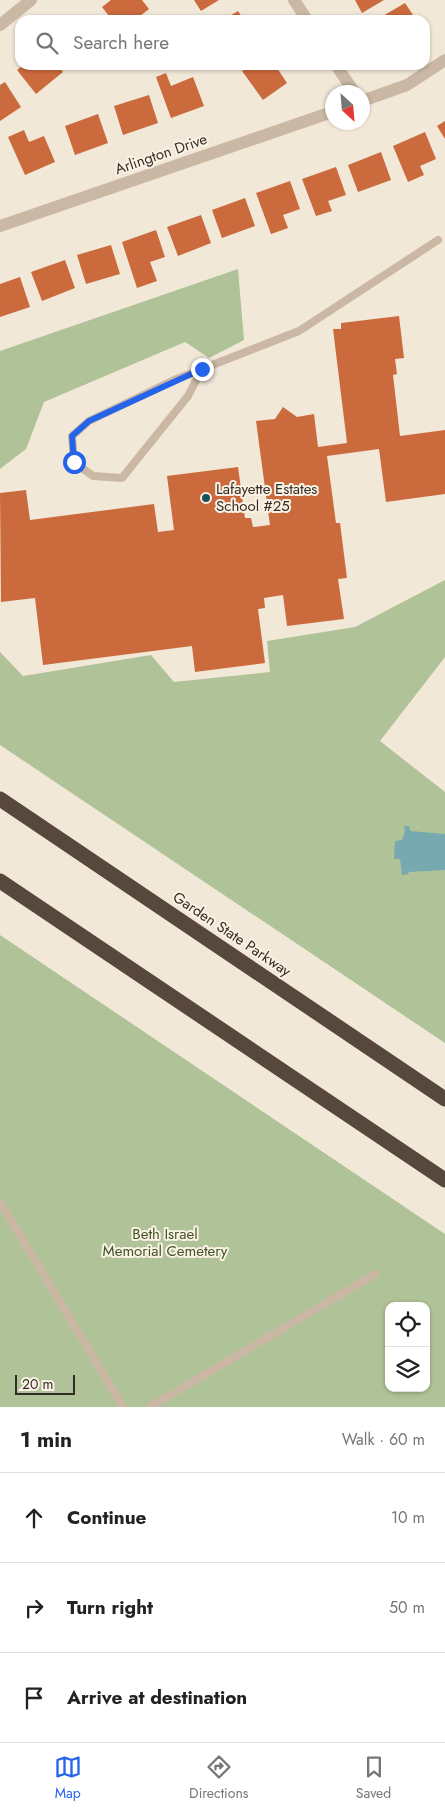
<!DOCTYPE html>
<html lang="en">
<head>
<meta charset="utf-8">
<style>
	:root { --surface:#fff; --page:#f2f2f2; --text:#222; --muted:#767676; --line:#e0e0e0; --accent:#2563eb }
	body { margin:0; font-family:Jost,sans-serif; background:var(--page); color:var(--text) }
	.controls { position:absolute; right:15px; bottom:15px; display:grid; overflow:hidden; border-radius:10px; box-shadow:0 1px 4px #0004 }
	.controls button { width:45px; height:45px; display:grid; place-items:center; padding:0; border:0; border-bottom:1px solid var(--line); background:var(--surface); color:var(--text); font:25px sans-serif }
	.compass { position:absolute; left:325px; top:85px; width:45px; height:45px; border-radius:50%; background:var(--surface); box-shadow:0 1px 4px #0004; rotate:154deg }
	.scale { position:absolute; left:15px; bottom:12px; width:60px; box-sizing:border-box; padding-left:5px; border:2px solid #352c26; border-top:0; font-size:14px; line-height:18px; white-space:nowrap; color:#352c26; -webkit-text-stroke:4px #faf2e4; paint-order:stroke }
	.stop { position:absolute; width:15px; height:15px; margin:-11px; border:4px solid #2563eb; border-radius:50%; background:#fff }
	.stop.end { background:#2563eb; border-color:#fff; box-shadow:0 1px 5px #0008 }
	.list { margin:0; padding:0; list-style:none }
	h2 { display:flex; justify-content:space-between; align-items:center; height:65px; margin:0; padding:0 20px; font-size:21px }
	h2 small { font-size:16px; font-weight:400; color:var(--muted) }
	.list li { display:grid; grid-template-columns:32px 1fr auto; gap:15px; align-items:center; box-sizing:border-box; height:90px; padding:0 20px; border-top:1px solid var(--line) }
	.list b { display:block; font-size:19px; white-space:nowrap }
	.list em { font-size:16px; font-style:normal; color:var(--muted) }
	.icon { flex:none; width:28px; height:28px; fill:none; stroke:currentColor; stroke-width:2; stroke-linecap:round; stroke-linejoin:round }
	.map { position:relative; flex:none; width:445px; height:1407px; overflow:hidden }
	.search { position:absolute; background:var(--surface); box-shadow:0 1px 4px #0004; left:15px; right:15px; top:15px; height:55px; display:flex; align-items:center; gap:12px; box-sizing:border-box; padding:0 18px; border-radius:15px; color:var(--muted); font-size:19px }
	.sheet { height:335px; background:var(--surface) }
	nav { display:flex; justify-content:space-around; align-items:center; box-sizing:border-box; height:70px; border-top:1px solid var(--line); background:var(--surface); font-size:14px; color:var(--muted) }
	nav a { display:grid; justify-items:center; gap:2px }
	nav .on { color:var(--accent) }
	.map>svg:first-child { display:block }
</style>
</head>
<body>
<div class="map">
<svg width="445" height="1407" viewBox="0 0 445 1407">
	<rect width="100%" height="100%" fill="#f2e8d8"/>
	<path fill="#b0c298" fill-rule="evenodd" d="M238,269L244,340L209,358L185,342L44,402L26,449L0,469V351Z
		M445,580V657L380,741L445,792V1043L0,745V652L23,676L151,655L174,682L270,672L267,641L355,627Z
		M0,935L445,1234V1407H0ZM389,1306H426V1388H389Z"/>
	<path fill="#76a9b0" d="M404,826H409L410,831L445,834V870L409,872L408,874L402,875L400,859H394L395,841L402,840L405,832Z"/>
	<path fill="#cb6a3d" d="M111,0H142L149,9L135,20H112L102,7Z
		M194,0H219L201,11Z
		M355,0H384L362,13Z
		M405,3L415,18L411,20H376Z
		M238,11L244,20H223Z
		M23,65H58L63,72L36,94L17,70Z
		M250,65H275L287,83L263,100L242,71Z
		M166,73L171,86L193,77L204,106L171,118L156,77Z
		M5,82L21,107L0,121V85Z
		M149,95L158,123L123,135L114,106Z
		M98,114L108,143L75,155L65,126Z
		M445,121V139L437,126Z
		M24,130L29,142L44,136L55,162L25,175L8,137Z
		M425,132L436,159L420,166L424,175L408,182L393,146Z
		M381,152L391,180L358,192L348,165Z
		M336,167L346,195L328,201L332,211L316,216L302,179Z
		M290,181L300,209L283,215L288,228L271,234L256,193Z
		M245,198L255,226L222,238L212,210Z
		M201,215L211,243L178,256L167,227Z
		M156,230L165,257L150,262L157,281L137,288L122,242Z
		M111,245L120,274L86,284L77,255Z
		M65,260L75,288L42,301L31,272Z
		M20,277L30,307L0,317V284Z
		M399,316L404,358L395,359L397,374L393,375L400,436L445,430V494L386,502L379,449L327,456L336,523H340L347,578L338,579L344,619L287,626L283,595L264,598L265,608L258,609L265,663L195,672L192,646L43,665L35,598L1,602L0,493L26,490L30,520L154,504L158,532L174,530L167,476L238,467L245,518H251L253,527L270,525L256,421L275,419L283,407L297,417L314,414L318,447L347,443L333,329H341V323Z"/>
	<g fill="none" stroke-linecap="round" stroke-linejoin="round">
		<path stroke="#cab8a4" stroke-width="8" d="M202,369L188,396L122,478L93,476L74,462L72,436L89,421L174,380L299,331L438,240
			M0,1202L123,1407
			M150,1407L375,1274"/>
		<path stroke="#cab8a4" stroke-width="12" d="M294,0L307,20
			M0,25L31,0
			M336,65L354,92
			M362,101L407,85L445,60
			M0,226L332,112"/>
		<path stroke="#57473c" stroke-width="15" d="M0,799L445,1099
			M0,881L445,1180"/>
	</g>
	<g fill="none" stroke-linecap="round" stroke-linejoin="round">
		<path stroke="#2563eb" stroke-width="6" d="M74,462L72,436L89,421L202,369"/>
	</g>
	<circle fill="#1a5058" stroke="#faf2e4" stroke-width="2" cx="206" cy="498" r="5"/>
	<g text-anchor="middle" stroke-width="4" stroke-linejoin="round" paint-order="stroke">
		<g font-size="15" fill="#352c26" stroke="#faf2e4">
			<text transform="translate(161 154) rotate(-19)" y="5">Arlington Drive</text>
			<text transform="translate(232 934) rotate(34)" y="5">Garden State Parkway</text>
		</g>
		<g font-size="15" fill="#352c26" stroke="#faf2e4" text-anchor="start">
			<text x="216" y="494">Lafayette Estates<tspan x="216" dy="17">School #25</tspan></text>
		</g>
		<g font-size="15" fill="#415529" stroke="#faf2e4">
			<text x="165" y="1239">Beth Israel<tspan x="165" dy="17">Memorial Cemetery</tspan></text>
		</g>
	</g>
</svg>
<div class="controls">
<button><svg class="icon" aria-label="locate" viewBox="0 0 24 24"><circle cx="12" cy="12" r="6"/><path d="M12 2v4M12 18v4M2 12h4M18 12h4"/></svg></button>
<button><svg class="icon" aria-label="layers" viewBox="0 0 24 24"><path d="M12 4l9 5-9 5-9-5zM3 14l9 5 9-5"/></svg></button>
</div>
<svg class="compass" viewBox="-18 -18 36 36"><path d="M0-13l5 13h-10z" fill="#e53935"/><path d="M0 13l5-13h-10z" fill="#767676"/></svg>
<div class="scale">20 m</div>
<div class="stop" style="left:74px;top:462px"></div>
<div class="stop end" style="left:202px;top:369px"></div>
<div class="search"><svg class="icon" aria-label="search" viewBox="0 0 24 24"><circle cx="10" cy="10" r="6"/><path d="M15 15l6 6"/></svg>Search here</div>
</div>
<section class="sheet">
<h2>1 min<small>Walk · 60 m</small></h2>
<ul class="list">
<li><svg class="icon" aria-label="ahead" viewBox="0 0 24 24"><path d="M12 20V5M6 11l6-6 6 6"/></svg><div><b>Continue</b></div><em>10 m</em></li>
<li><svg class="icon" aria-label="right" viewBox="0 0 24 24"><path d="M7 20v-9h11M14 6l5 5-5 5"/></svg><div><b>Turn right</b></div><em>50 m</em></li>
<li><svg class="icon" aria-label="arrive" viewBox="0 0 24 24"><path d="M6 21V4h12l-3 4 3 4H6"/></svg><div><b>Arrive at destination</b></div></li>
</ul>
</section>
<nav>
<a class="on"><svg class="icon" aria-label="map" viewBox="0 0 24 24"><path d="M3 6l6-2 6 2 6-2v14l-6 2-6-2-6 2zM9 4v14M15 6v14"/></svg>Map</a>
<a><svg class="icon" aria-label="directions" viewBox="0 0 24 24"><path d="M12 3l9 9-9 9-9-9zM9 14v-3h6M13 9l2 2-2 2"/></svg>Directions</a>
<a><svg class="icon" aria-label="saved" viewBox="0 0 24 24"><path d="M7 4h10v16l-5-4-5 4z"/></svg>Saved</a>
</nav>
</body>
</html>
